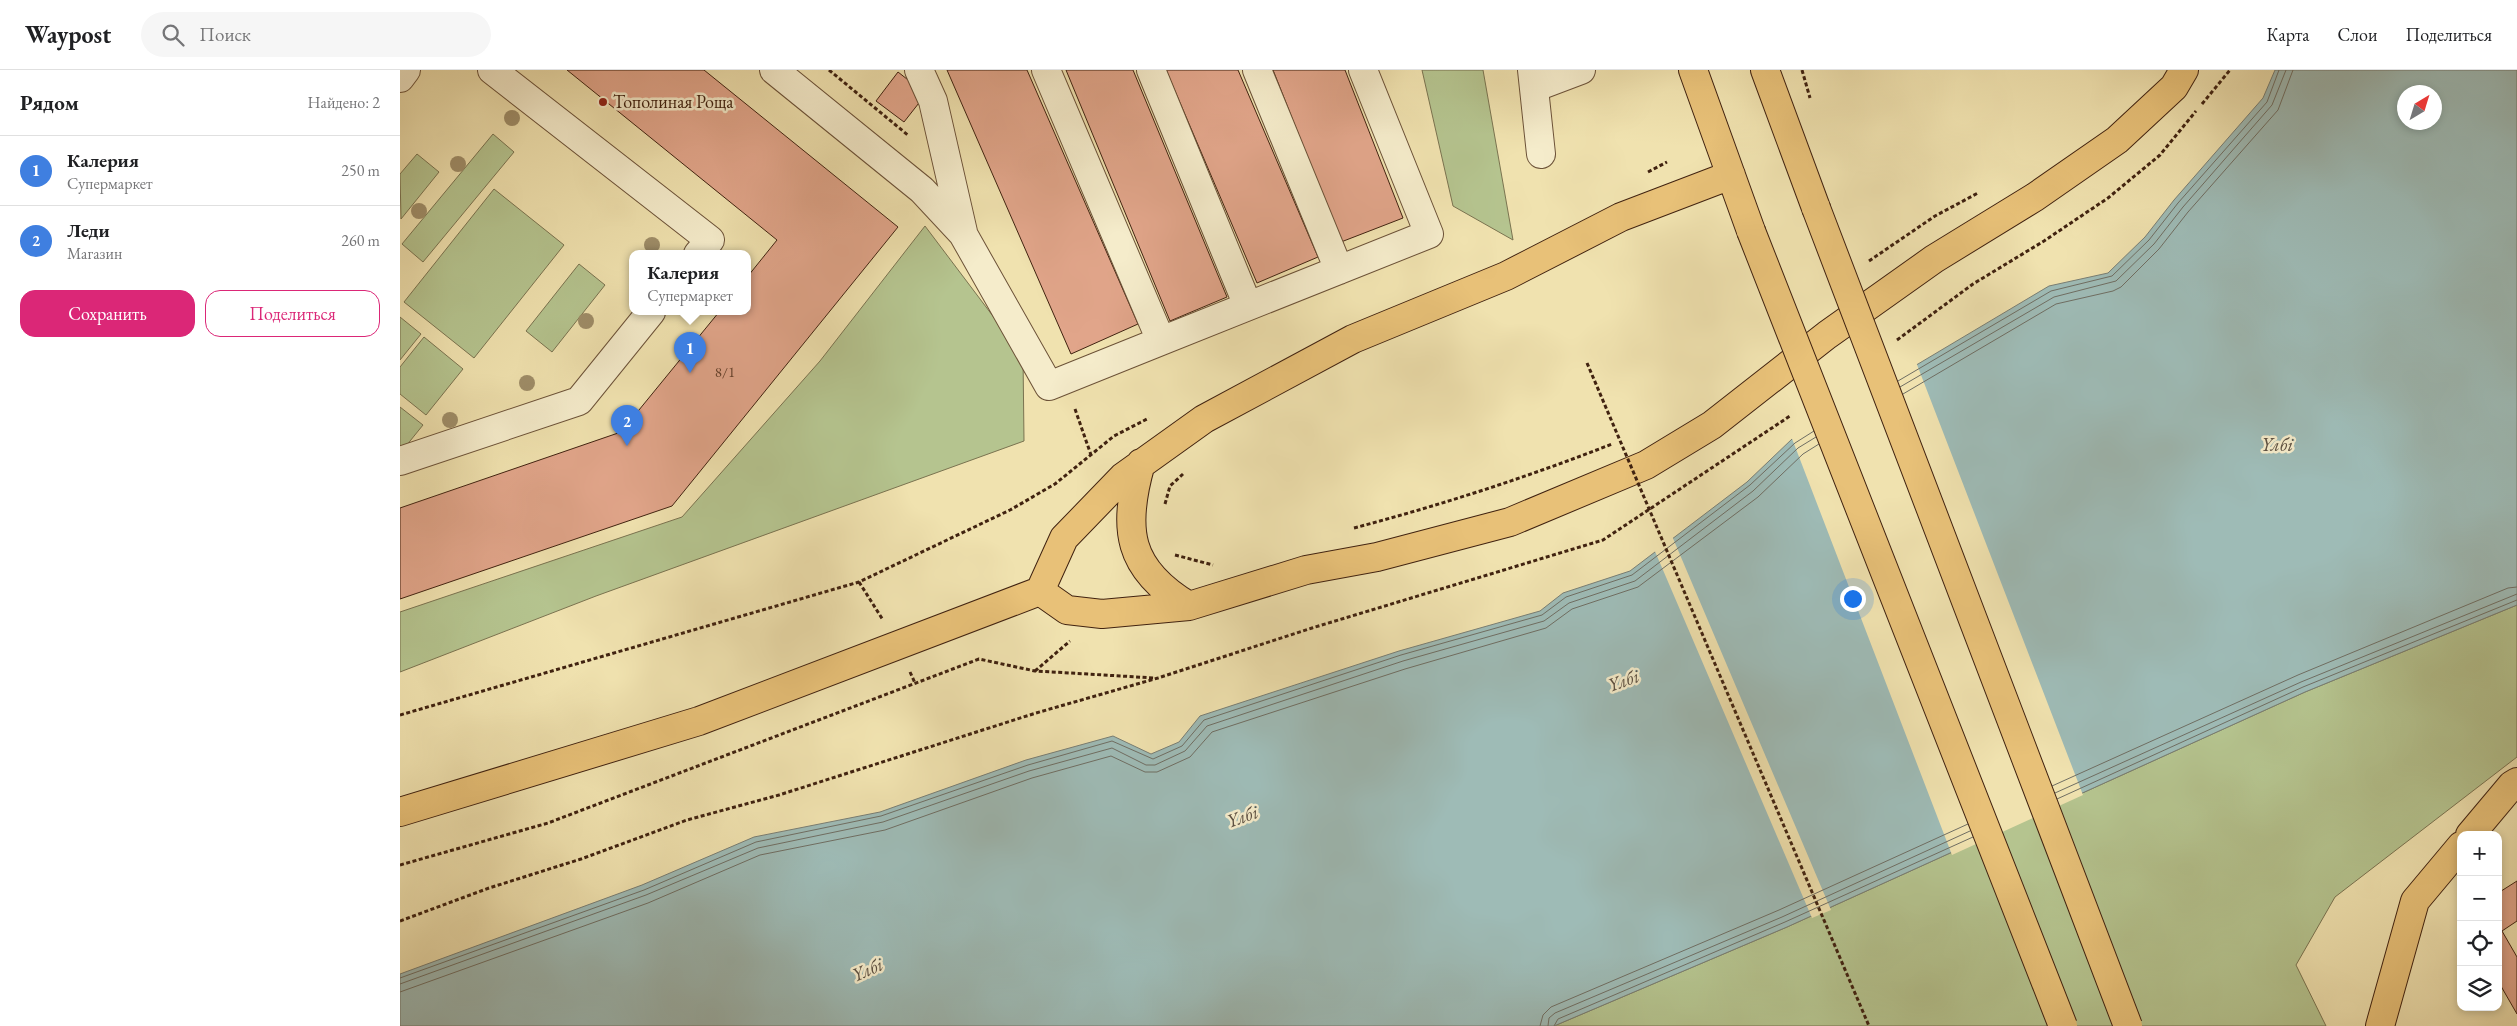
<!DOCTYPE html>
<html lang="ru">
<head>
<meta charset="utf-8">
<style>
	:root { --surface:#fff; --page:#f6f6f6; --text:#202124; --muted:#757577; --line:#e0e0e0; --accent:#db2777 }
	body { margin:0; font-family:"EB Garamond",serif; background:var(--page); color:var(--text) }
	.controls { position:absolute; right:15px; bottom:15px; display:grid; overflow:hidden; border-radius:10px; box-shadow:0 2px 8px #0003 }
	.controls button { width:45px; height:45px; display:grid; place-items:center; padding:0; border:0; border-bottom:1px solid var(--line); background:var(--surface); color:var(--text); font:25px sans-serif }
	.compass { position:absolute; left:1997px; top:15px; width:45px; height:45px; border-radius:50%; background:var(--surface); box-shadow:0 2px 8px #0003; rotate:38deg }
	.you { position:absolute; left:1452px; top:528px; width:18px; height:18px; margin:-12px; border:4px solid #fff; border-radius:50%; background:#1a73e8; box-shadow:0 0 0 8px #1a73e833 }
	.badge { display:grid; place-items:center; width:32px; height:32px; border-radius:50%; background:var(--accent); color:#fff; font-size:16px; font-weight:700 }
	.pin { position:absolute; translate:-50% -41px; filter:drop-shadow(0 1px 2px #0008) }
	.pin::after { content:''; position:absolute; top:26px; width:18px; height:15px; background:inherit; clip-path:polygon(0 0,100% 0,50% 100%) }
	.popup { position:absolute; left:229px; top:180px; width:122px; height:65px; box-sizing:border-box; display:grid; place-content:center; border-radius:10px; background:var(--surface); filter:drop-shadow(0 1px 4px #0005); font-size:16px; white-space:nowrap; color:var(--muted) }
	.popup b { font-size:19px; color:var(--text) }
	.popup::after { content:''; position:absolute; left:50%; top:100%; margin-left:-10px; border:10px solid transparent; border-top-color:var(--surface) }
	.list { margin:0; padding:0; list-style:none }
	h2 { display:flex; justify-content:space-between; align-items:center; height:65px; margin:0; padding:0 20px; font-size:21px }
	h2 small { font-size:16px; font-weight:400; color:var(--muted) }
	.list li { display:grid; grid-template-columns:32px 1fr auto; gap:15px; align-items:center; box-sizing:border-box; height:70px; padding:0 20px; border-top:1px solid var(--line) }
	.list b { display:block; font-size:19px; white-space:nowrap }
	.list p { margin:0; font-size:16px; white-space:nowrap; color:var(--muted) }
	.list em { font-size:16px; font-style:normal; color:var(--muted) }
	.actions { display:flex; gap:10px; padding:15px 20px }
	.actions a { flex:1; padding:11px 0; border:1px solid var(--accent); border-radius:15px; text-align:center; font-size:18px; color:var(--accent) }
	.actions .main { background:var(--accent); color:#fff }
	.icon { flex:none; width:28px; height:28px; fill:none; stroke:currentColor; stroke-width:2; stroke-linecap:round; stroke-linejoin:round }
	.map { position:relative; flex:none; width:2117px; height:956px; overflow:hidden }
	header { display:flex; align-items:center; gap:30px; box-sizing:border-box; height:70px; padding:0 25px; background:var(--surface); border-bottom:1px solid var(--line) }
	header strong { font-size:24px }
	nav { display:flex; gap:28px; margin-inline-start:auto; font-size:18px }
	.search { width:350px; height:45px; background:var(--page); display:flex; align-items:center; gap:12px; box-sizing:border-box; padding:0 18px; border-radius:28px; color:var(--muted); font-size:19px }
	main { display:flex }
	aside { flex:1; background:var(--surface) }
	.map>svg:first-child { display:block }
</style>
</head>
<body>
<header>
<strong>Waypost</strong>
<div class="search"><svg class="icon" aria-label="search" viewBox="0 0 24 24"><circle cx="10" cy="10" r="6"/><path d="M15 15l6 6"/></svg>Поиск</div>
<nav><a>Карта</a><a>Слои</a><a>Поделиться</a></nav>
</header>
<main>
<aside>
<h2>Рядом<small>Найдено: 2</small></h2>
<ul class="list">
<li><span class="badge" style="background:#3f7fe0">1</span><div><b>Калерия</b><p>Супермаркет</p></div><em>250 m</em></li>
<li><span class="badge" style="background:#3f7fe0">2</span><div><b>Леди</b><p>Магазин</p></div><em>260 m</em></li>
</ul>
<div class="actions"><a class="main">Сохранить</a><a>Поделиться</a></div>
</aside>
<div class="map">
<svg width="2117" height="956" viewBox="0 0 2117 956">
	<rect width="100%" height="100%" fill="#f0e2af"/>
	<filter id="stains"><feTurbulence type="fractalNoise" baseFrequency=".004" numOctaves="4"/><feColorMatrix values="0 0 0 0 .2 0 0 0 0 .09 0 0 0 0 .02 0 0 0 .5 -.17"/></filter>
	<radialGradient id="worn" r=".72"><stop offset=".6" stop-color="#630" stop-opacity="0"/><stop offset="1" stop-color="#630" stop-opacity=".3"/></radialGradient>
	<path fill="#b5c48f" stroke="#7a7350" d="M1022,0H1083L1113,170L1053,136Z
		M93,64L114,82L23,192L2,174Z
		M17,84L39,102L1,149L0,104Z
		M94,119L164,175L74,288L4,232Z
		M525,156L623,286L624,371L196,526L0,602V542L282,447L420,291Z
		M179,194L205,215L152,282L126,261Z
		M0,247L21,264L0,290Z
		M24,267L63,299L26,345L0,324V297Z
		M0,337L23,355L6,376L0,377Z
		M2117,535V687L1935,827L1896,895L1926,956H1154L1387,857L1905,622Z"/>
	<path fill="#9ebbb6" stroke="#787e74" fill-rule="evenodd" d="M1875,0H2117V535L1905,622L1387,857L1154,956H0V904L242,815L354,767L480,742L626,690L713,666L751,684L779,672L800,646L999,581L1140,541L1163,523L1230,501L1347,412L1392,369L1649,216L1708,203L1745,167L1774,130L1863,28ZM2004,22H2034V52H2004Z"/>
	<path fill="#f0e2af" d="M1516,292L1683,725L1552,785L1391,366Z
		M1272,466L1431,840L1412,848L1254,479Z"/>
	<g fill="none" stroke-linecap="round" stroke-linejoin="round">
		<path stroke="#6f6e63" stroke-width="1" d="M1498,311L1651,221L1712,206L1749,170L1778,133L1867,32L1879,0
			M1500,317L1654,227L1716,211L1754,174L1783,137L1872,35L1886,0
			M1503,324L1656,234L1713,221L1721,217L1759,179L1788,142L1878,40L1893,0
			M1652,716L1898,605L2108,518L2117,517
			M1655,723L1901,612L2117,524
			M1657,729L1903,617L2117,530
			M0,908L244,820L356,772L481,746L628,695L712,671L753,689L782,676L804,650L1001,585L1142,545L1166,527L1232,505L1350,415L1395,373L1414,361
			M0,914L246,825L358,778L483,752L629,701L712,678L746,695H755L785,681L807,656L1003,591L1144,551L1169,533L1235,511L1353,421L1398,378L1416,367
			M0,922L248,833L360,785L485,760L632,708L711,686L745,702H757L790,687L812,662L1005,599L1146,558L1172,539L1238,517L1358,427L1403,384L1419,374
			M1140,956L1143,945L1151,937L1379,840L1568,754
			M1148,956L1149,948L1155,943L1382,847L1570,761
			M1154,956L1158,949L1385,852L1573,767"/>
	</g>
	<path fill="#e1a58a" stroke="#402210" d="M167,0H304L498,157L272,436L0,529V438L221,362L319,242H348V206L377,170Z
		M547,0H627L738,254L671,284Z
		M666,0H733L827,227L770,251Z
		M766,0H838L918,187L857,213Z
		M873,0H945L1003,148L941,172Z
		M498,2L526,24L504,52L476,31Z
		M2117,811V851L2102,861L2117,887V944L2098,911V823Z"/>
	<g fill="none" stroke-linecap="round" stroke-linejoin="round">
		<g stroke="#6c5238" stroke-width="30">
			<path id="minor" d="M92,0L310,170L298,184
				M374,0L522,120L563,164L649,316L761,271L646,0
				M519,0L533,31L563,162
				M751,0L848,236
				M857,0L939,200
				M1132,0L1141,84
				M0,8L6,0
				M1136,17L1181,0
				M761,271L1029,164L963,0
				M0,391L179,331L251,242"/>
		</g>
		<g stroke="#402210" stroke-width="30">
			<path id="major" d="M1293,0L1351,161
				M1365,0L1416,138
				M741,393C722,459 727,499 789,536
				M640,521L664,468L723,407L804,349L953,269L1106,206L1221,147L1331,105
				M0,742L299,651L640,521L667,540L702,544L789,536L906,500L977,487L1110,452L1246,395L1312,355L1427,265L1534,189L1635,127L1717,70L1774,17L1784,0
				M2070,765L2112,715L2117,712
				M1980,956L2015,831L2061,776"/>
		</g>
		<path stroke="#402210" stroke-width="3" stroke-dasharray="4 2.5" stroke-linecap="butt" d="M429,0L509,66
			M1402,0L1410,28
			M1802,34L1830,0
			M1248,102L1267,92
			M1469,191L1535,146L1578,123
			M1497,270L1573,214L1644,171L1708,128L1760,85L1796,41
			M675,339L691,385
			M765,434L770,416L783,404
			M954,458C1041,435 1128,407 1212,374
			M775,485L813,495
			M459,512L483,550
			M635,601L670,571
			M510,602L515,613
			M0,645L459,512L610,440L655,414L714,366L749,348
			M0,795L148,753L579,589L635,601L755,608
			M0,851L89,818L181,789L287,750L379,725L636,643L758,608L912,558L1203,470L1390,346"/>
		<use href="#minor" stroke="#f5eccb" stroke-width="28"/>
		<use href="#major" stroke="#e8c178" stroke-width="28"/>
		<g stroke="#402210" stroke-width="30" stroke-linecap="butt">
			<path id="major-bridge" d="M1416,138L1728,956
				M1351,161L1663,956"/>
		</g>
		<path stroke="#402210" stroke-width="3" stroke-dasharray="4 2.5" stroke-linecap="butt" d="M1187,293L1469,956"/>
		<use href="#major-bridge" stroke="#e8c178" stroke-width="28"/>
	</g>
	<g fill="#9f8e69">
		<circle cx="112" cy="48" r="8"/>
		<circle cx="58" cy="94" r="8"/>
		<circle cx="19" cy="141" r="8"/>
		<circle cx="252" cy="175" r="8"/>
		<circle cx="186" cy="251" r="8"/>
		<circle cx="127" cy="313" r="8"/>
		<circle cx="50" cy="350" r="8"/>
	</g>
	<circle fill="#8f2418" stroke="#f5eccb" stroke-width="2" cx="203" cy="32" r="5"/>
	<g text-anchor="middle" stroke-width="5" stroke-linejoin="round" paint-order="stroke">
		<g font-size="15" fill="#68432e">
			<text x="325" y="307">8/1</text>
		</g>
		<g font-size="18" fill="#402210" stroke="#f5eccb" text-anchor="start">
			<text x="213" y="38">Тополиная Роща</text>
		</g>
		<g font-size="19" font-style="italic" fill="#5c5042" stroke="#f5eccb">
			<text x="1877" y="381">Үлбі</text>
			<text transform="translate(1223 610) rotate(-20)" y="7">Үлбі</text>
			<text transform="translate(842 746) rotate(-20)" y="7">Үлбі</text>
			<text transform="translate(467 899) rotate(-24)" y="7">Үлбі</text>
		</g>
	</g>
	<rect width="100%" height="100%" filter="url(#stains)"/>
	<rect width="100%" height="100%" fill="url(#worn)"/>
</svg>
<div class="controls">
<button>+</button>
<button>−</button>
<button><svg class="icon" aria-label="locate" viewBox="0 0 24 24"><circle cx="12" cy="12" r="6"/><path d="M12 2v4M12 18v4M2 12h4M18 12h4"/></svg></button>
<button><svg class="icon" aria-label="layers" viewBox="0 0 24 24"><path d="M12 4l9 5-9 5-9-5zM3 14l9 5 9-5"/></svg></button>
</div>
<svg class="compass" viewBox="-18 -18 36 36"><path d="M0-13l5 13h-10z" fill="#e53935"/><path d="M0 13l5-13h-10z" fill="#757577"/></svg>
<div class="you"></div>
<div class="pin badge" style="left:290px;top:303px;background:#3f7fe0">1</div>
<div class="popup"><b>Калерия</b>Супермаркет</div>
<div class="pin badge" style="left:227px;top:376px;background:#3f7fe0">2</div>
</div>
</main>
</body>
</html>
